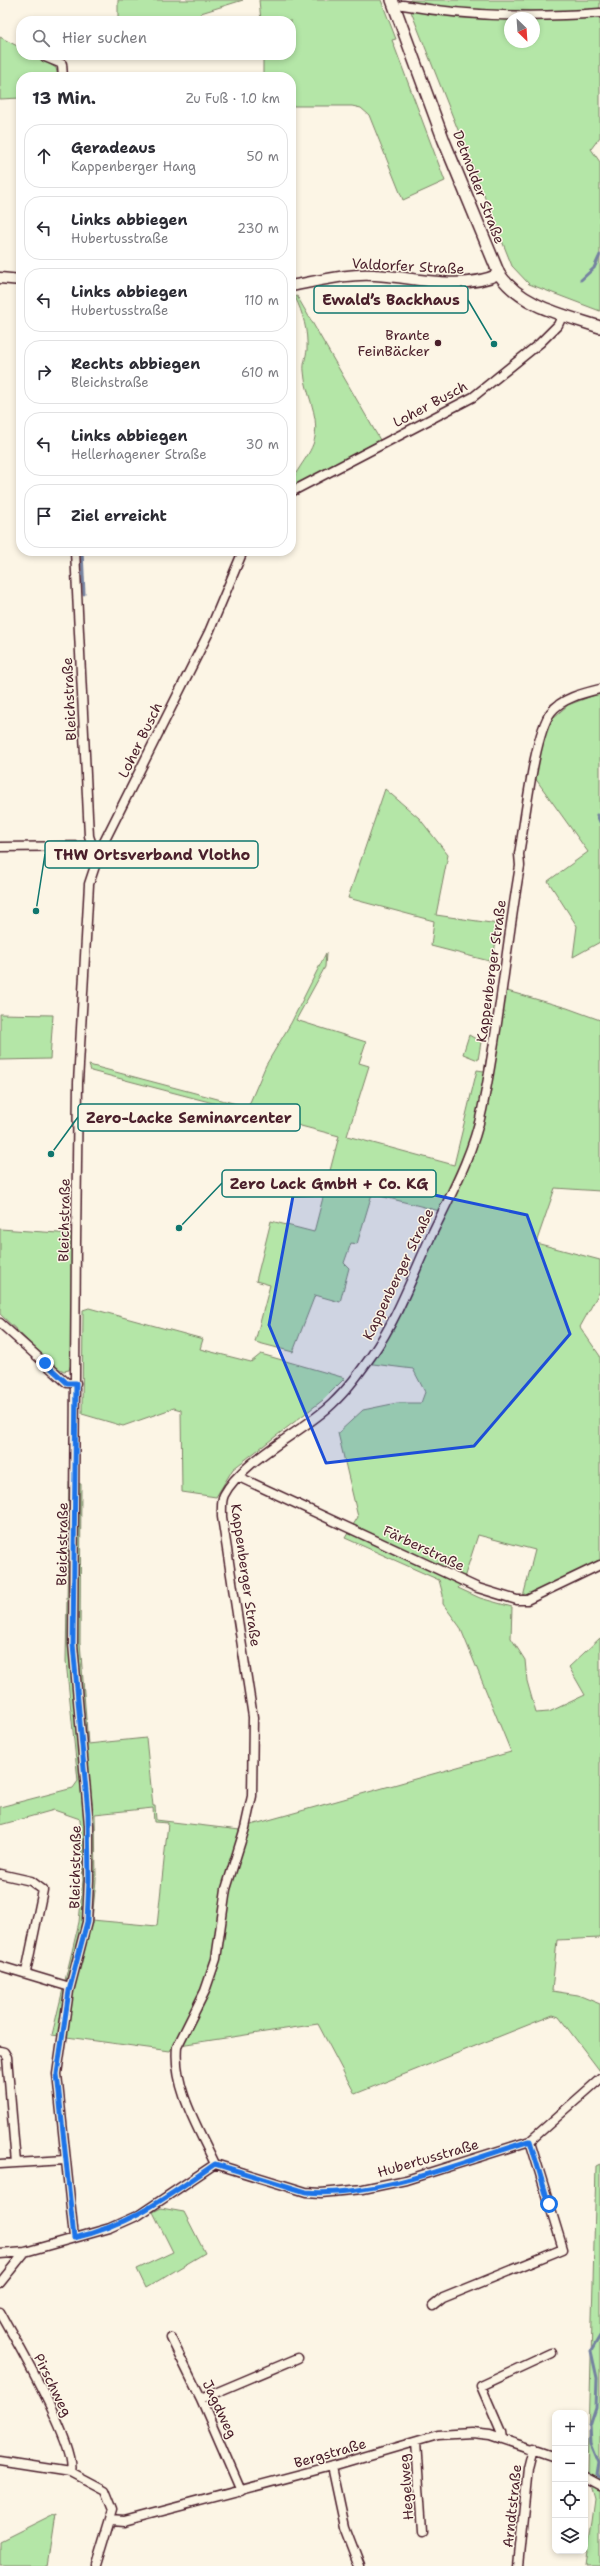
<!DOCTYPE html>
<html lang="de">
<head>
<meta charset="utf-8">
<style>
	:root { --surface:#fff; --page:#f2f2f3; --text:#2b2b33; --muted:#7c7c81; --line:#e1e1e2 }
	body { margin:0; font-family:"Shantell Sans",sans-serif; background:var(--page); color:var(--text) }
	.controls { position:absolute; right:12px; bottom:12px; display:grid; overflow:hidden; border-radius:8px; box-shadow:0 2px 6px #0003 }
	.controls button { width:36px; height:36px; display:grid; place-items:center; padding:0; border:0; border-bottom:1px solid var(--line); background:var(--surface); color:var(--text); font:20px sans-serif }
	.compass { position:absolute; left:504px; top:12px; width:36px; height:36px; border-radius:50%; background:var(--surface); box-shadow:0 2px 6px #0003; rotate:155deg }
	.stop { position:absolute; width:12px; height:12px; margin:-9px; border:3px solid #1a73e8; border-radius:50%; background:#fff }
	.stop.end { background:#1a73e8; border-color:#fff; box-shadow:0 1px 4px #0008 }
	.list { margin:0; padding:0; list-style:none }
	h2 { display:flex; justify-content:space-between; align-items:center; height:52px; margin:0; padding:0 16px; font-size:17px }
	h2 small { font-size:13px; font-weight:400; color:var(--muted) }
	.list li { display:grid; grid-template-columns:26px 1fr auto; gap:12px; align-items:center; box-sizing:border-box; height:64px; margin:0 8px 8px; padding:0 8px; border:1px solid var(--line); border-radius:16px }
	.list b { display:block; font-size:15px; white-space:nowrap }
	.list p { margin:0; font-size:13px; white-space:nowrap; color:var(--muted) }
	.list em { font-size:13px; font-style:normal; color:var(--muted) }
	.icon { flex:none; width:22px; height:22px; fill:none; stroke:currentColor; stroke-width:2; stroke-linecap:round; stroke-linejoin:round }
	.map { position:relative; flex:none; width:600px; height:2566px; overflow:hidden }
	.search { position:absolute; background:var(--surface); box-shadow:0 2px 6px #0003; left:16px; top:16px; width:280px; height:44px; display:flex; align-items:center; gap:10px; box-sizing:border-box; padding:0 14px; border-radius:16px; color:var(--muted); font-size:15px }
	.panel { position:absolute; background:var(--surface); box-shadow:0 2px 6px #0003; left:16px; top:72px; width:280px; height:484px; border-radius:16px }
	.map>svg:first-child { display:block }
</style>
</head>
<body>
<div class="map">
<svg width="600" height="2566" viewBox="0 0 600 2566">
	<rect width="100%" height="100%" fill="#fcf5e5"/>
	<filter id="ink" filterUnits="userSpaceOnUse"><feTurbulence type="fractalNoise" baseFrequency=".025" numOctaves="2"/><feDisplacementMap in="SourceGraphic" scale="8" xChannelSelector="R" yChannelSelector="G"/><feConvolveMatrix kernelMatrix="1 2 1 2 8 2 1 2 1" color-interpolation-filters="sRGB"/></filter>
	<g filter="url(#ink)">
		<path fill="#b4e6a7" stroke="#7f8269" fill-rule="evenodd" d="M118,0H243L201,13L199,21H118Z
			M259,0H381L396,39L392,40L445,181L403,200L369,115L361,108L352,106H291V77H263V55H291V21H261Z
			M410,0H600V137L591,149L600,162V311L529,284L512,266L408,4ZM510,18H534V42H510Z
			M0,37L21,48V55H35L56,68L58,77H21V98L0,99Z
			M297,296L380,440L291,488C291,473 312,456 315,437C319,413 305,393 304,371C303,364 306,357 307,350C308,331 303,313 295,297Z
			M600,693V942L573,957L577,926L548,881L588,852L535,778L547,723L568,705Z
			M385,789L419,818L448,855L436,915L498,924L493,962L431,946L434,921L348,898Z
			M326,953L325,967L296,1020L366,1042L359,1063L369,1066L347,1136L454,1165L477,1070L484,1071L500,989L567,1008L600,1020V1191L555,1188L536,1243L600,1260V1291L580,1327L600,1356V1563L534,1595L523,1597L535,1550L478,1535L463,1581L458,1588L480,1598L512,1607L511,1638L525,1660L527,1681L536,1713L549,1712L585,1695L569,1667L600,1638V1938L557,1940L552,1991L578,1995L600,2004V2071L559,2017L553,2015L355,2094L318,2024L173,2046L170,2051L52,2035L79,1922L83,1880L80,1819L54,1810L0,1825V1807L73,1788L78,1781L66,1661L69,1482L81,1484L80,1642L88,1744L146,1738L153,1806H155L156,1820L240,1830L244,1827L511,1752L460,1627L443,1604V1595L439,1580L345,1538L358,1517L338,1433L363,1410L397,1403H421L425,1392L413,1369L365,1363L373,1353L440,1211L372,1194L357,1244L351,1243L344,1263L349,1268L340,1302L315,1295L293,1352L255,1342L270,1285L256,1281L271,1221L314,1232L339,1136L91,1071L89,1065L248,1107L266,1065L291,1023ZM153,1808L154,1822L168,1823L157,1926L92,1920L96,1880L95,1814Z
			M0,1014L53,1015L50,1059L0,1060Z
			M469,1035L481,1042L478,1060L463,1054Z
			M0,1229L73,1234L71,1364L69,1370L64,1371L54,1366L0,1314Z
			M89,1308L203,1339L200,1349L251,1362L261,1354L345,1378L323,1400L233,1469L216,1497L182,1492L181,1410L174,1408L123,1426L82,1414L83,1310Z
			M600,2164V2566H586L595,2498L588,2474L596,2166Z
			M161,2208L184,2212L205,2253L146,2288L137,2269L173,2252L153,2212Z
			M56,2513L48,2566H0V2541Z"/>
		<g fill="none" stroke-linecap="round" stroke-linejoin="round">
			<path stroke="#7582a0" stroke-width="3" d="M581,280L594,268L600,255
				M82,551L84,594
				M597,815L600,822
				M600,2336L591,2351L597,2378L596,2408L590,2426L591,2444L599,2463L597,2475L600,2477"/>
			<g stroke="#4a1f2b" stroke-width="11">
				<path id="minor" d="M403,5C469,17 533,18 600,13
					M45,57L62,64L63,77
					M291,492L473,397L540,343L558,325L563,314
					M75,551L89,836L92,845
					M0,847L95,846
					M0,1323L67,1383H76
					M239,1477L478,1588L517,1600H527L600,1565
					M0,1874L31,1881L43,1890L26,1972
					M0,1966L70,1987
					M0,2051L4,2052L7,2057L16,2163
					M0,2164L65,2160
					M215,2164C199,2129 173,2088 177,2047L205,1991L216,1959L226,1889L245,1828L252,1796L253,1717L222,1517C222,1510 221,1501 224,1495C242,1460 303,1432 332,1404C348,1389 360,1372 372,1355C397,1319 412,1277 430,1238C450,1196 473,1155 482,1110C499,1029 506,947 520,866L519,854C525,822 534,734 551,712C562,698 584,693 600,689
					M74,2238L57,2074L69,1991L87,1922L89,1880V1825L73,1644L76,1241L78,1083L89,884L101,848L209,632L243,551
					M0,2254L25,2252L110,2228L139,2215L215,2164L306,2192L321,2193L363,2189L406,2180L530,2141L600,2079
					M0,2283L25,2252
					M433,2306L443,2298L563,2249L530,2141
					M0,2312C15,2339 78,2447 71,2472
					M171,2338L201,2399L241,2491
					M201,2399L298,2358
					M502,2439L501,2432L481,2386L552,2353
					M416,2442L422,2530
					M0,2461L71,2472L105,2490L113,2510L96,2566
					M332,2466L345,2527L360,2566
					M585,2477L600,2485
					M111,2520L124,2521L332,2466L438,2435L472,2433L490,2435L555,2457
					M518,2566L528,2468L533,2448"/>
			</g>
			<g stroke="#4a1f2b" stroke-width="13">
				<path id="tertiary" d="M0,278L21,280
					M291,286C319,281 347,273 375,275C416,277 460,292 499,274"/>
			</g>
			<g stroke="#4a1f2b" stroke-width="14">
				<path id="secondary" d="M392,0L444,141L499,274C522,307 564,315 600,327"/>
			</g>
			<use href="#minor" stroke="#fcf5e5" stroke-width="8"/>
			<use href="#tertiary" stroke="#fcf5e5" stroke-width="10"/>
			<use href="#secondary" stroke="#fcf5e5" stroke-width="11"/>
		</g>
	</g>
	<g fill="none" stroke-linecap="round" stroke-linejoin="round" filter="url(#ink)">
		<path stroke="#1a73e8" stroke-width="5" d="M45,1363L67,1383H76L73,1644L88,1813L89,1880L87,1922L69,1991L57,2074L74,2238C131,2225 168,2196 215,2164L306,2192C377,2198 462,2162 530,2141L549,2204"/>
	</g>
	<path fill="#1d4ed8" fill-opacity="0.2" stroke="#1d4ed8" stroke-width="3" stroke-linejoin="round" d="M425,1193L527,1215L570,1334L474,1446L326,1463L269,1325L293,1196Z"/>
	<circle fill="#4a1f2b" stroke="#fcf5e5" stroke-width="1.5" cx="438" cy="343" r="4"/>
	<g text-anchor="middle" stroke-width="3" stroke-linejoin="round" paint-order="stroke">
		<g font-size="14" fill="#4a1f2b" stroke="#fcf5e5">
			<text transform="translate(479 187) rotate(69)" y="5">Detmolder Straße</text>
			<text transform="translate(408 266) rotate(3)" y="5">Valdorfer Straße</text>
			<text transform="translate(430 404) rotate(-28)" y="5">Loher Busch</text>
			<text transform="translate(69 699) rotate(-93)" y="5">Bleichstraße</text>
			<text transform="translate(140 740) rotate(-64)" y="5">Loher Busch</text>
			<text transform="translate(491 971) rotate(-82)" y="5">Kappenberger Straße</text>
			<text transform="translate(64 1220) rotate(-89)" y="5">Bleichstraße</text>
			<text transform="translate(398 1274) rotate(-64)" y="5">Kappenberger Straße</text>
			<text transform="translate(62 1544) rotate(-89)" y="5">Bleichstraße</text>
			<text transform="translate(424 1548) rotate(25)" y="5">Färberstraße</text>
			<text transform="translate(246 1575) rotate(82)" y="5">Kappenberger Straße</text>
			<text transform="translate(75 1867) rotate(-89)" y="5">Bleichstraße</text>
			<text transform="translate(428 2158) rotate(-16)" y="5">Hubertusstraße</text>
			<text transform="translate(53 2385) rotate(64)" y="5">Pirschweg</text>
			<text transform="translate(220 2409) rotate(65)" y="5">Jagdweg</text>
			<text transform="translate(330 2453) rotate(-16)" y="5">Bergstraße</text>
			<text transform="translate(406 2487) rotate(-94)" y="5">Hegelweg</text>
			<text transform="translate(512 2506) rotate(-84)" y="5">Arndtstraße</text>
		</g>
		<g font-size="14" fill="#4a1f2b" stroke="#fcf5e5" text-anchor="end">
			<text x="430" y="340">Brante<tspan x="430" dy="16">FeinBäcker</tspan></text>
		</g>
	</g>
	<path fill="none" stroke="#0f766e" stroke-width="1.5" d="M494 344L468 300M36 911L45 854M51 1154L78 1117M179 1228L222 1183"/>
	<g fill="#0f766e" stroke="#fcf5e5" stroke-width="1.5">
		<circle cx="494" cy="344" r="4"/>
		<circle cx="36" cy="911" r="4"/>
		<circle cx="51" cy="1154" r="4"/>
		<circle cx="179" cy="1228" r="4"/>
	</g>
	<g fill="#fcf5e5" stroke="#0f766e" stroke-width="1.5">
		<rect x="314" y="286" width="154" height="27" rx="4"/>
		<rect x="45" y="841" width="213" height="27" rx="4"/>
		<rect x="78" y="1104" width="222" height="27" rx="4"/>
		<rect x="222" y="1170" width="214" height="27" rx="4"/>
	</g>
	<g font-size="15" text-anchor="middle" font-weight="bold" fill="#4a1f2b">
		<text x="391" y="305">Ewald’s Backhaus</text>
		<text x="152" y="860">THW Ortsverband Vlotho</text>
		<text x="189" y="1123">Zero-Lacke Seminarcenter</text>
		<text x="329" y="1189">Zero Lack GmbH + Co. KG</text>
	</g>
</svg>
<div class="controls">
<button>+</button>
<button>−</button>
<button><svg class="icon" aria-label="locate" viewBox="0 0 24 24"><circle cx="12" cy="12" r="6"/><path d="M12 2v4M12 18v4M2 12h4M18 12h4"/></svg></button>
<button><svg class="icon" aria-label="layers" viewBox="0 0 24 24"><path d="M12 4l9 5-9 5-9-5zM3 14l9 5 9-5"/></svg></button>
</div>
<svg class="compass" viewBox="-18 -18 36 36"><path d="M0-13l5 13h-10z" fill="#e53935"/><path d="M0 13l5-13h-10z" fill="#7c7c81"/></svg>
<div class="stop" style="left:549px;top:2204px"></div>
<div class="stop end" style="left:45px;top:1363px"></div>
<div class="search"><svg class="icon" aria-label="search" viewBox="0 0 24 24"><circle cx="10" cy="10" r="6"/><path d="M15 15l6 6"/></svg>Hier suchen</div>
<section class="panel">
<h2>13 Min.<small>Zu Fuß · 1.0 km</small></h2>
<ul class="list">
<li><svg class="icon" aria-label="ahead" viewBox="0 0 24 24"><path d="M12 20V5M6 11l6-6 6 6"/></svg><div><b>Geradeaus</b><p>Kappenberger Hang</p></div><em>50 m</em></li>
<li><svg class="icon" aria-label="left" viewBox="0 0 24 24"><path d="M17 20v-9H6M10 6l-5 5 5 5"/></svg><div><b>Links abbiegen</b><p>Hubertusstraße</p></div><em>230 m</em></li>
<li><svg class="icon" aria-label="left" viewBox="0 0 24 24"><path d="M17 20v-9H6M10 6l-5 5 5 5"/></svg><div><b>Links abbiegen</b><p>Hubertusstraße</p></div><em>110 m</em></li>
<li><svg class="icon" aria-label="right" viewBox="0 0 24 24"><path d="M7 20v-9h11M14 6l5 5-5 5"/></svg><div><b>Rechts abbiegen</b><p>Bleichstraße</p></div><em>610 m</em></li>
<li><svg class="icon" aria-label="left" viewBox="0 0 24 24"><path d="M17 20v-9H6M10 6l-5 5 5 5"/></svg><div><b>Links abbiegen</b><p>Hellerhagener Straße</p></div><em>30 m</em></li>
<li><svg class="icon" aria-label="arrive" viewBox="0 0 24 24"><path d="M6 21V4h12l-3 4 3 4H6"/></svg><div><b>Ziel erreicht</b></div></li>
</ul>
</section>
</div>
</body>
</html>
